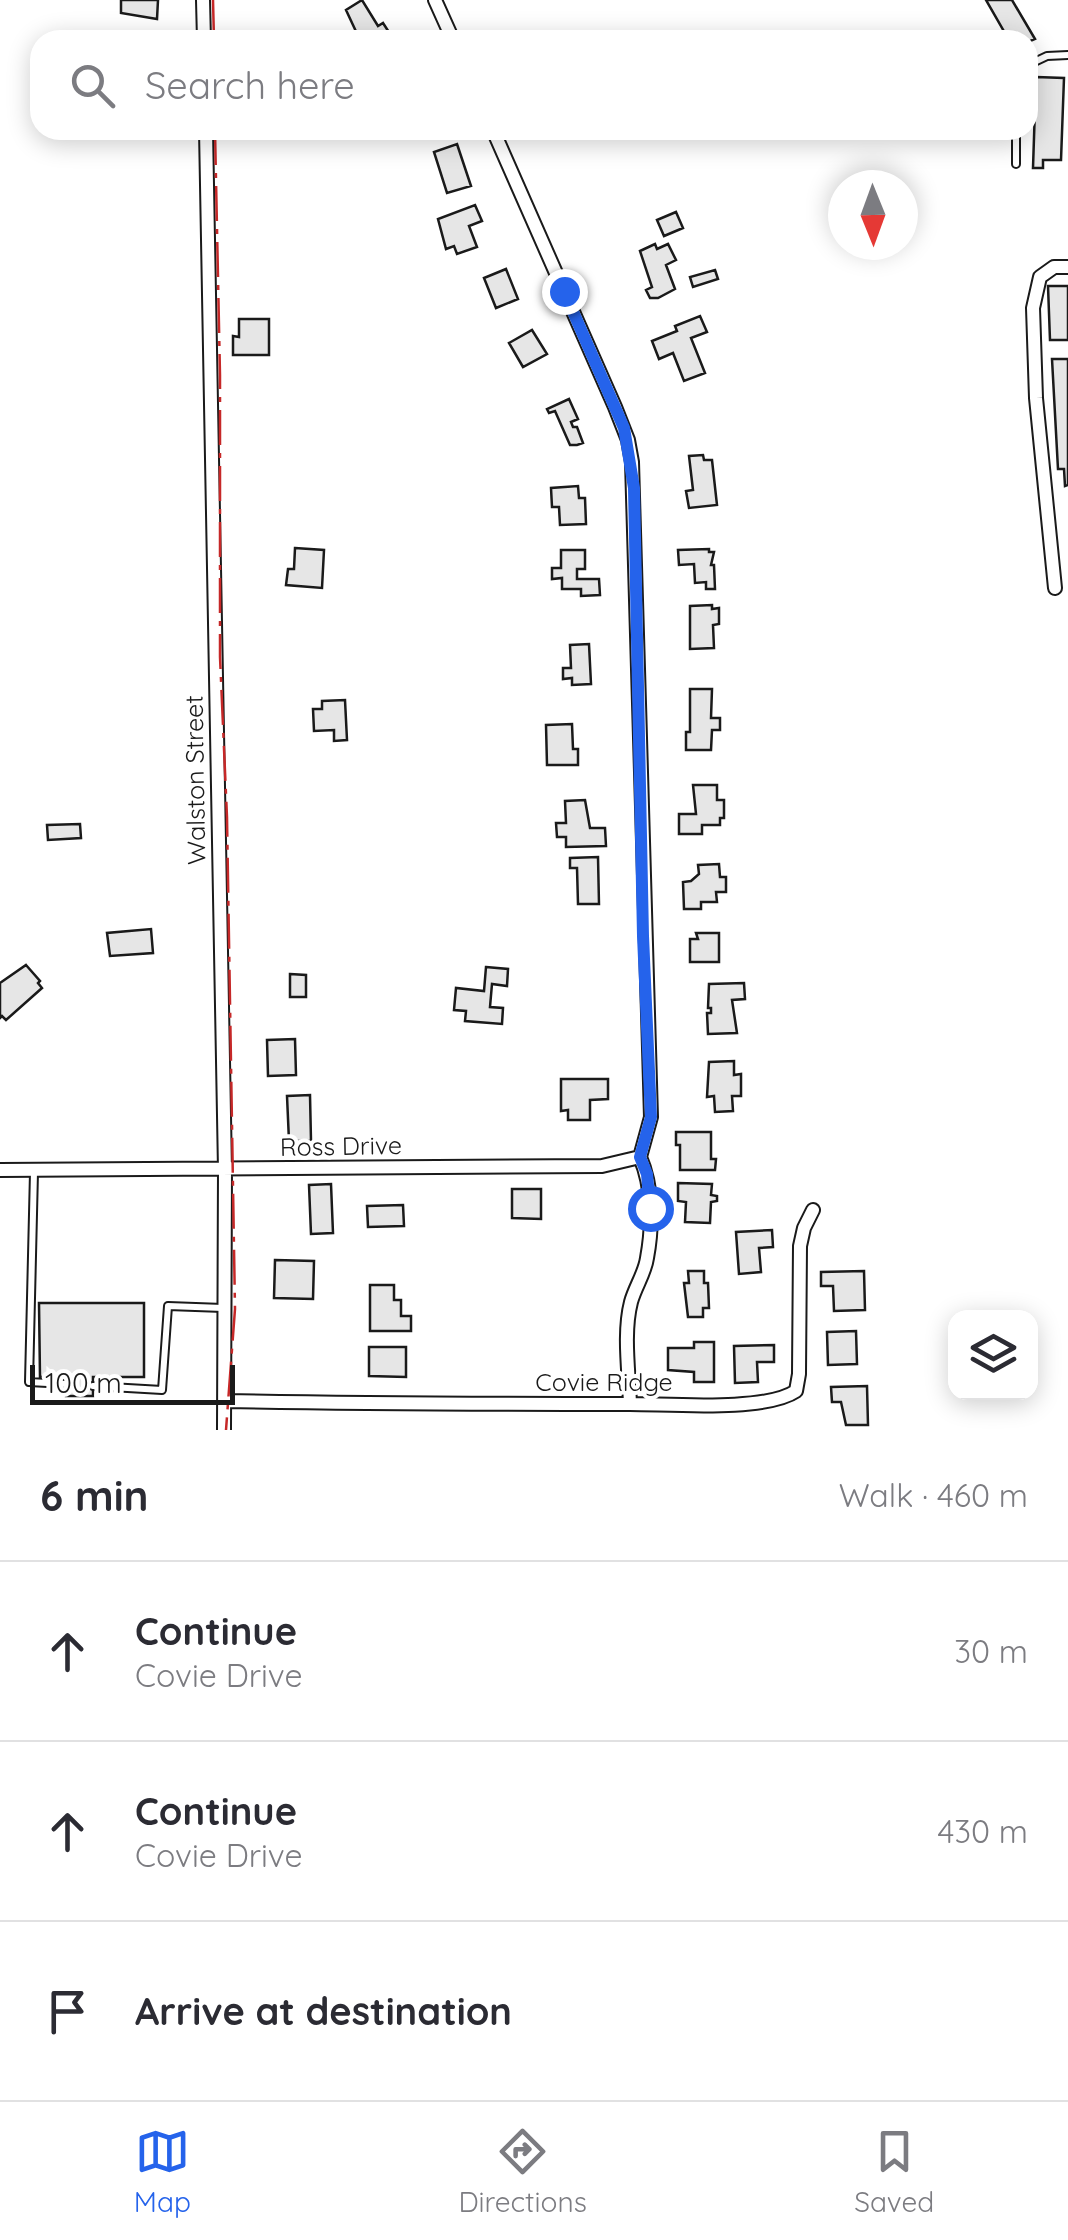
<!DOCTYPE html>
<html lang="en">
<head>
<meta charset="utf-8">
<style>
	:root { --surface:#fff; --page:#f7f7f7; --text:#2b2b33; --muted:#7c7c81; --line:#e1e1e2; --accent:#2563eb }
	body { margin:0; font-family:Quicksand,sans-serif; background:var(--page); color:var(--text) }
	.controls { position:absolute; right:30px; bottom:30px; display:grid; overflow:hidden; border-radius:20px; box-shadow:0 5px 25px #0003 }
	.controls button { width:90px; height:90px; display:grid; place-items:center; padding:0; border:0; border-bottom:2px solid var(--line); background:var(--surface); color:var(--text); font:50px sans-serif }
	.compass { position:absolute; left:828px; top:170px; width:90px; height:90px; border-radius:50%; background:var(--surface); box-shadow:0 5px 25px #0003; rotate:179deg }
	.scale { position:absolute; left:30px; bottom:25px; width:205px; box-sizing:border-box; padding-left:10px; border:5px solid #1a1a1a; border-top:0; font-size:28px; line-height:35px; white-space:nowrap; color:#1a1a1a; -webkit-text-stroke:8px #fff; paint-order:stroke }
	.stop { position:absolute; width:30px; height:30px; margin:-22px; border:8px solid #2563eb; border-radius:50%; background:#fff }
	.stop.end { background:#2563eb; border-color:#fff; box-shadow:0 2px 10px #0008 }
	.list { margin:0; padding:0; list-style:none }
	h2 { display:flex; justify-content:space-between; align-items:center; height:130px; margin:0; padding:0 40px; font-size:42px }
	h2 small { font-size:32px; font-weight:400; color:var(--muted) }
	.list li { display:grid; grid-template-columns:65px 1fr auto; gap:30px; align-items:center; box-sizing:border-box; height:180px; padding:0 40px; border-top:2px solid var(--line) }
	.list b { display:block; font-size:38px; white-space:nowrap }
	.list p { margin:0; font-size:32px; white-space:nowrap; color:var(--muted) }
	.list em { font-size:32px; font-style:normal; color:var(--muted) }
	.icon { flex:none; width:55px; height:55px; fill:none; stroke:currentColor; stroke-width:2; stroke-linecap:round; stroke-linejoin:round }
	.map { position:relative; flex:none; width:1068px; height:1430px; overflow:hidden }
	.search { position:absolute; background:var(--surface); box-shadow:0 5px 25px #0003; left:30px; right:30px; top:30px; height:110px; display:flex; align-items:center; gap:25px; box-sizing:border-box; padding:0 35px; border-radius:30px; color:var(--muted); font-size:38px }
	.sheet { height:670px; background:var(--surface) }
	nav { display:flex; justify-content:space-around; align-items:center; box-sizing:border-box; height:140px; border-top:2px solid var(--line); background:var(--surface); font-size:28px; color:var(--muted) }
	nav a { display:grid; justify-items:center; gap:5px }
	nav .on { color:var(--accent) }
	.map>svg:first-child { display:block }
</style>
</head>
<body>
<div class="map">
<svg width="1068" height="1430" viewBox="0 0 1068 1430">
	<rect width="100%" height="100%" fill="#fff"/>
	<path fill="#e6e6e6" stroke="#1a1a1a" stroke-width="2.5" d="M121,0H158L157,19L121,13Z
		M362,0L378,26L383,23L394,40H360L346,10Z
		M986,0H1012L1035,39L1028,42L1009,40Z
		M1036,77L1064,78L1061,160H1043V168H1033Z
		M457,144L471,186L447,193L434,152Z
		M475,205L482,221L469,226L477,247L457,254L454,246L446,249L438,219Z
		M676,212L683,228L664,236L657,220Z
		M655,244L657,249L668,244L676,260L666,265L675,289L658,298H650L646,290L652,287L640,251Z
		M506,269L518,299L496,308L484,278Z
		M715,270L718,279L693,287L690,277Z
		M1048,286H1068V340H1050Z
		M700,316L707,332L691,338L705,373L684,381L673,353L659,359L652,341L677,331L675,326Z
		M239,319H269V355H233V336L239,337Z
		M532,330L547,354L523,367L509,343Z
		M1052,359H1068V485L1065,486L1064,469H1058Z
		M569,399L578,419L571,422L573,427H577L583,443L577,445H570L555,411L549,413L547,409Z
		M703,455L704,460H712L717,505L689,508L686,491L693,490L689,456Z
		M578,486L579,498H585L586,524L560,525L559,507H552L551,488Z
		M295,548L324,550L322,588L286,585L288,569H294Z
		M709,549V552H714L711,565H714L715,589H706V582L695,583L694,564L679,565L678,550Z
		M561,550H585V569H577V579H599L600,595L581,596V589H562V578L552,579V568H561Z
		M712,605V609L719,608V624L713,625L714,648L690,649V606Z
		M589,644L591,684L572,685V678L563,679V668H571L570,645Z
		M690,689H712L711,718H720V730H712L711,750H686V732H690Z
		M345,700L347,740L334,741V730L314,731L313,709H322V701Z
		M572,724L573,749H578V765H547L546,725Z
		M693,785H717V800H724V818H720V825H702V834H679V814H696Z
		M585,800L590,828H605L606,846L566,847V837H557L556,823H566L565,801Z
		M80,824L81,838L48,840L47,825Z
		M598,857L599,904H578L577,868H570V858Z
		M719,864L720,877H726V892H716L717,902H701V909H684L683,882L691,881L699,874L698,865Z
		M151,929L153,953L110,956L107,933Z
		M696,933H719V962H690V939H698Z
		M26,965L40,981L38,983L42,988L6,1020L2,1016L0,1018V983Z
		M486,967L508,969L507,986L492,984L490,1007L503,1008L502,1024L465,1021L466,1011L454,1010L456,988L484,991Z
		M290,974L306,975V997H290Z
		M744,983L745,999L732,1000L737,1033L708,1034L707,1013H711V1008H708L709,984Z
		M295,1039L296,1075L268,1076L267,1040Z
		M734,1061V1075L741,1074V1096H732L733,1111L715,1112L714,1096L707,1097L709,1062Z
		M561,1079H608V1099L590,1100V1120H568V1110L561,1111Z
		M310,1095L311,1141H289L287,1096Z
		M676,1132H711V1159H716L715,1170H680V1145H676Z
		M678,1183L712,1184L711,1195L717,1196V1201L711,1202L710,1223L685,1222L686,1202L678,1201Z
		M331,1184L333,1233L311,1234L309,1185Z
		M512,1189H541V1219L512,1218Z
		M403,1205L404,1226L368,1227L367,1206Z
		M772,1230L773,1247L759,1248L761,1272L739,1274L736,1232Z
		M275,1260L314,1261L313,1299L274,1298Z
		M688,1271H704V1283H708L709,1308H703V1317H688L684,1283H689Z
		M864,1271L865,1310L834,1311L833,1286H821V1272Z
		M370,1285H394V1300H401V1316H411V1331H370Z
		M39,1303H144V1377H93V1396H66V1377H40Z
		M856,1331L857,1364L828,1365L827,1332Z
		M694,1342H714V1382H694V1372L668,1370V1348H694Z
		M774,1345V1362H757L758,1382L735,1383L734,1346Z
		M369,1347H406V1377L369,1376Z
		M867,1386L868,1425H846L841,1402H832L831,1387Z"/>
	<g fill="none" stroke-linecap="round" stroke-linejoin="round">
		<g stroke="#1a1a1a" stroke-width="10">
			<path id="service" d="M1028,65L1047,56L1068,55
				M1016,164V130
				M34,1172L29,1382L66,1384
				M93,1386L162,1390L168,1306L223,1308"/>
		</g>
		<g stroke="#1a1a1a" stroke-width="16">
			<path id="minor" d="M203,0L204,40
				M435,0L453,40
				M206,130L225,1170L224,1430
				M1055,588L1036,398L1033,308L1040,277L1054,267H1068
				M0,1170L602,1166L640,1157L651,1117L632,462L628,440L615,407L493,130
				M226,1401C361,1404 495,1404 630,1404C670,1404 765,1412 796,1391L799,1374L800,1246L804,1228L813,1210
				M630,1404C629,1372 623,1333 631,1302C635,1287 645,1273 647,1258C653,1226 653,1187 640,1157"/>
		</g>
		<use href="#service" stroke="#fff" stroke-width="6"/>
		<use href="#minor" stroke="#fff" stroke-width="12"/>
		<path stroke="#c62828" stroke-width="2.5" stroke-dasharray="35 8 5 8" stroke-linecap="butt" d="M213,0L214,40
			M215,130L220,375V657L227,817L235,1309L226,1430"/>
	</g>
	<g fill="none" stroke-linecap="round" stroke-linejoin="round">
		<path stroke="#2563eb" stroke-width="12" d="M564,291L624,428L634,488L643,936L651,1117L640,1157L647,1174L650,1208"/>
	</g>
	<g text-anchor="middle" stroke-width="8" stroke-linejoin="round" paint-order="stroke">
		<g font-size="25" fill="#1a1a1a" stroke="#fff">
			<text transform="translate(195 780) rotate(-91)" y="9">Walston Street</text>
			<text transform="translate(341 1146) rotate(-1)" y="9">Ross Drive</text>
			<text x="604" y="1391">Covie Ridge</text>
		</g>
	</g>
</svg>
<div class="controls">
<button><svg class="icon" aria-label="layers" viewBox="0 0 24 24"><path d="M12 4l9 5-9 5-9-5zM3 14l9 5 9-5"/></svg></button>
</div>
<svg class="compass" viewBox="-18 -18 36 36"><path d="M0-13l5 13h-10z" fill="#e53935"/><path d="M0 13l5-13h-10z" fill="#7c7c81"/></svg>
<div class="scale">100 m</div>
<div class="stop" style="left:650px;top:1208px"></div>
<div class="stop end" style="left:564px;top:291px"></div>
<div class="search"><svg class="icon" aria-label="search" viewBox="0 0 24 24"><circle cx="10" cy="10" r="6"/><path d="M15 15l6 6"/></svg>Search here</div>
</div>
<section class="sheet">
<h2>6 min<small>Walk · 460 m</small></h2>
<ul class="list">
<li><svg class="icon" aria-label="ahead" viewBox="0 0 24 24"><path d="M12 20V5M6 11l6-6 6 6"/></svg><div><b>Continue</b><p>Covie Drive</p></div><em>30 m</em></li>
<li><svg class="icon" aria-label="ahead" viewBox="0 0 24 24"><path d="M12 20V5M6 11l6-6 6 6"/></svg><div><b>Continue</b><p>Covie Drive</p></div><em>430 m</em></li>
<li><svg class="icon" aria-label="arrive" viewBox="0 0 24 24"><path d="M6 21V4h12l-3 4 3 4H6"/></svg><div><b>Arrive at destination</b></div></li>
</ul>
</section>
<nav>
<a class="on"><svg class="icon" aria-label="map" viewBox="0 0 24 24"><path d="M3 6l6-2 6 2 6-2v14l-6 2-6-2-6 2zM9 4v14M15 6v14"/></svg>Map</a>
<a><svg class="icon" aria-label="directions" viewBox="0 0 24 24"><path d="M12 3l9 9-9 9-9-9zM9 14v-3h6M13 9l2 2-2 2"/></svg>Directions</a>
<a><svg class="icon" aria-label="saved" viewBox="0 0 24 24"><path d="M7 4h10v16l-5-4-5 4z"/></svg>Saved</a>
</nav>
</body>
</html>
